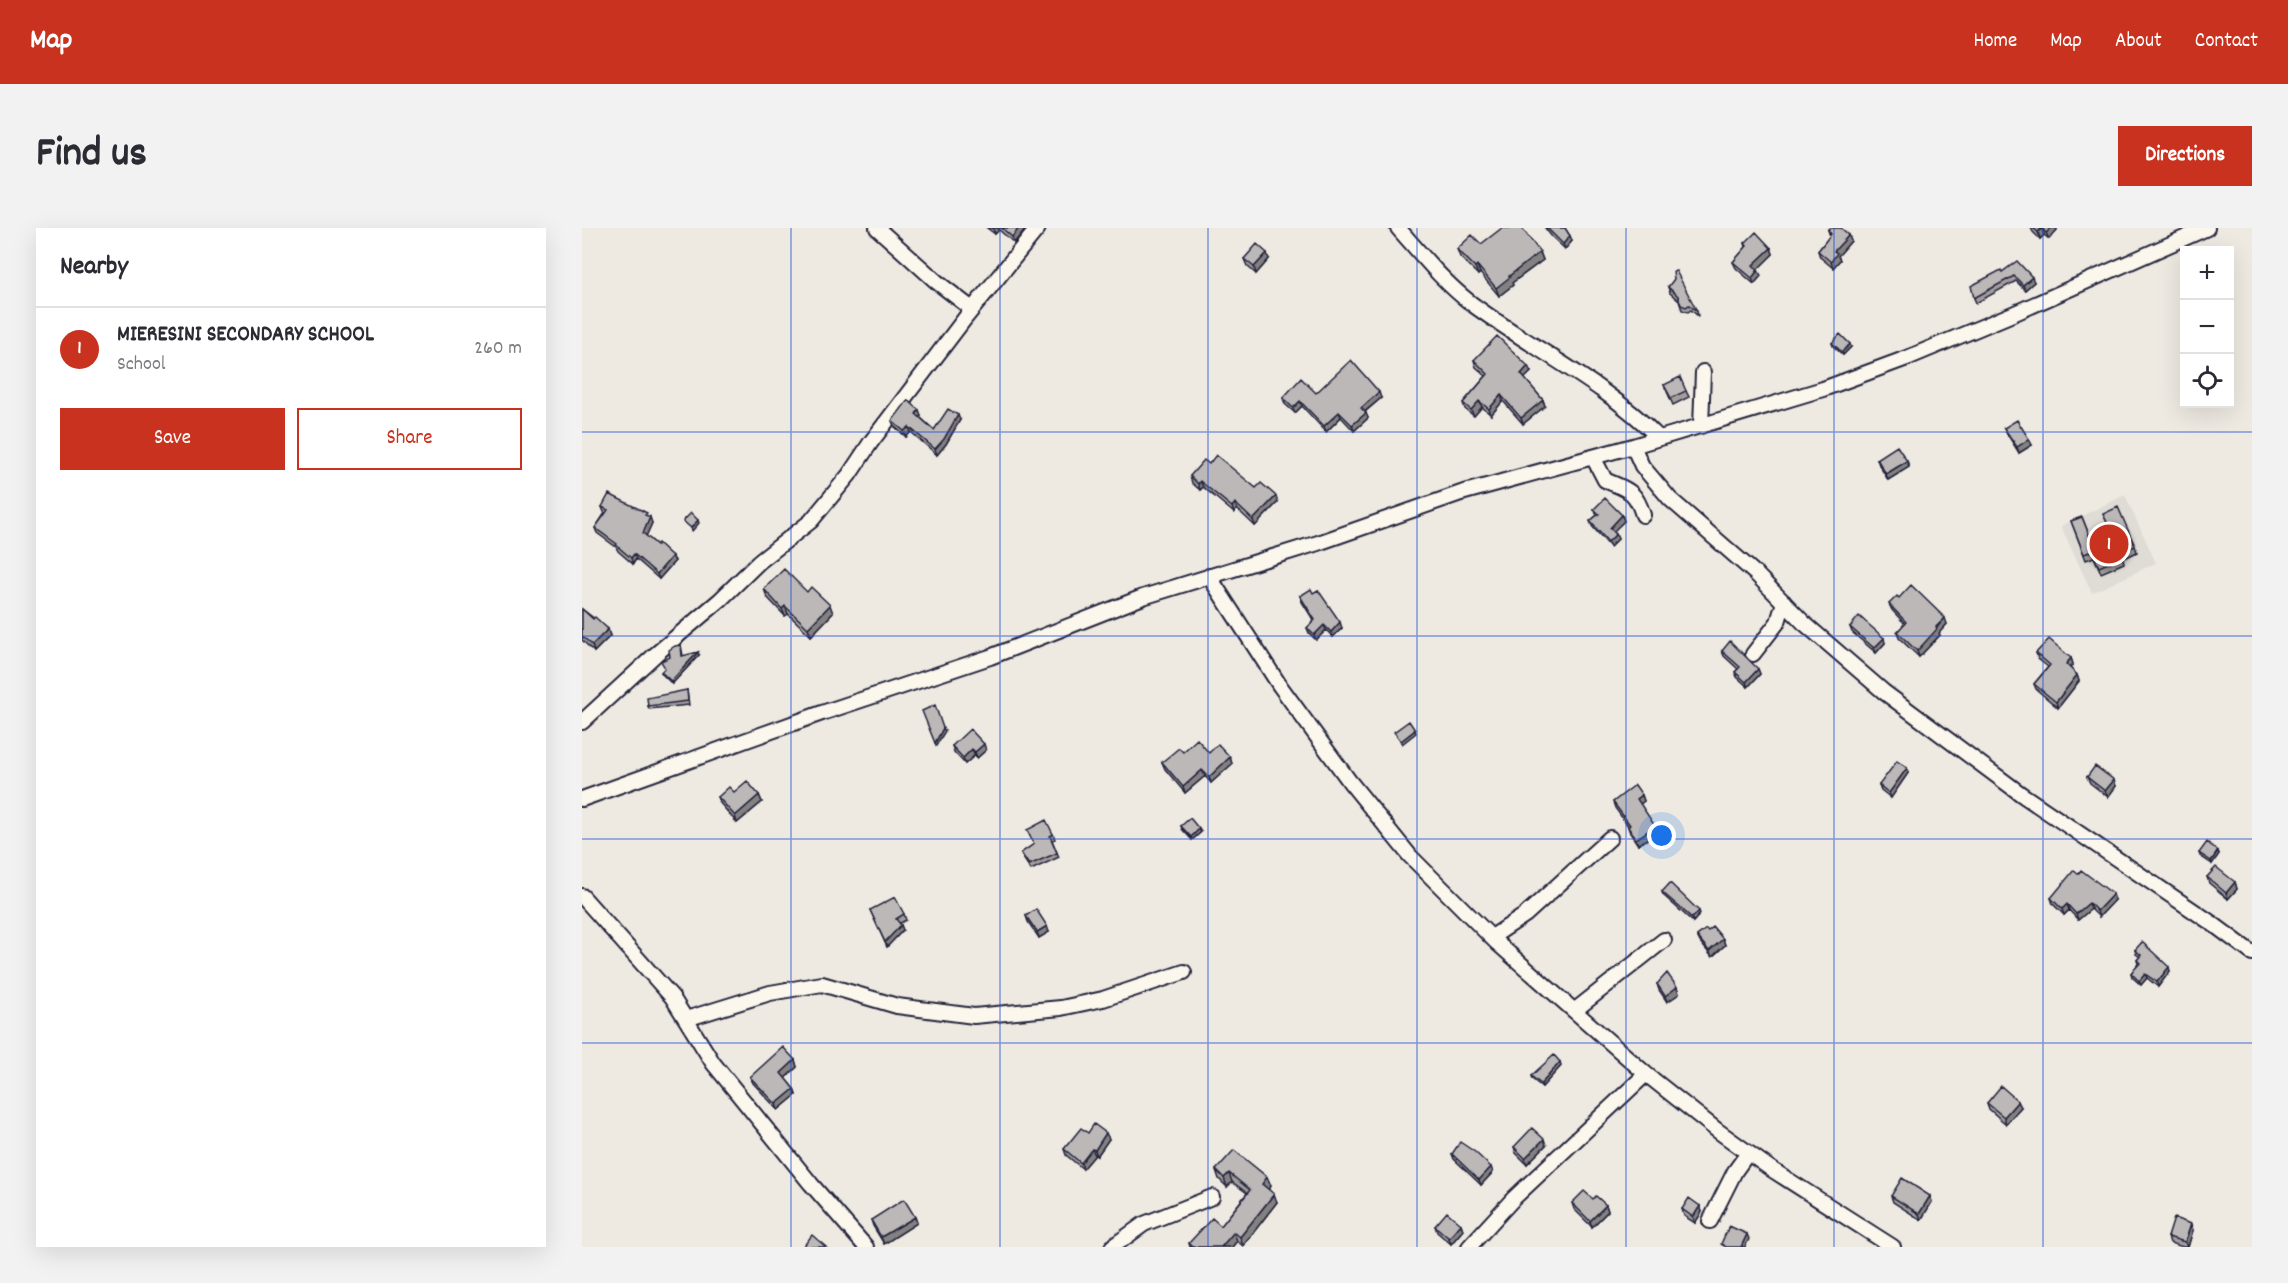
<!DOCTYPE html>
<html lang="en">
<head>
<meta charset="utf-8">
<style>
	:root { --surface:#fff; --page:#f2f2f3; --text:#2b2b33; --muted:#7c7c81; --line:#e1e1e2; --accent:#c8321e }
	body { margin:0; font-family:Dekko,sans-serif; background:var(--page); color:var(--text) }
	.controls { position:absolute; right:18px; top:18px; display:grid; overflow:hidden; border-radius:0px; box-shadow:0 6px 24px #0002 }
	.controls button { width:54px; height:54px; display:grid; place-items:center; padding:0; border:0; border-bottom:2px solid var(--line); background:var(--surface); color:var(--text); font:30px sans-serif }
	.you { position:absolute; left:1080px; top:608px; width:21px; height:21px; margin:-15px; border:4px solid #fff; border-radius:50%; background:#1a73e8; box-shadow:0 0 0 9px #1a73e833 }
	.badge { display:grid; place-items:center; width:39px; height:39px; border-radius:50%; background:var(--accent); color:#fff; font-size:20px; font-weight:700 }
	.pin { position:absolute; translate:-50% -50%; border:3px solid #fff; box-shadow:0 2px 6px #0006 }
	.list { margin:0; padding:0; list-style:none }
	h2 { display:flex; justify-content:space-between; align-items:center; height:78px; margin:0; padding:0 24px; font-size:26px }
	h2 small { font-size:20px; font-weight:400; color:var(--muted) }
	.list li { display:grid; grid-template-columns:39px 1fr auto; gap:18px; align-items:center; box-sizing:border-box; height:84px; padding:0 24px; border-top:2px solid var(--line) }
	.list b { display:block; font-size:22px; white-space:nowrap }
	.list p { margin:0; font-size:20px; white-space:nowrap; color:var(--muted) }
	.list em { font-size:20px; font-style:normal; color:var(--muted) }
	.actions { display:flex; gap:12px; padding:18px 24px }
	.actions a { flex:1; padding:14px 0; border:2px solid var(--accent); border-radius:0px; text-align:center; font-size:21px; color:var(--accent) }
	.actions .main { background:var(--accent); color:#fff }
	.icon { flex:none; width:33px; height:33px; fill:none; stroke:currentColor; stroke-width:2; stroke-linecap:round; stroke-linejoin:round }
	.map { position:relative; flex:none; width:1670px; height:1019px; overflow:hidden; border-radius:0px }
	header { display:flex; align-items:center; gap:36px; box-sizing:border-box; height:84px; padding:0 30px; background:var(--accent); color:#fff }
	header strong { font-size:28px }
	nav { display:flex; gap:33px; margin-inline-start:auto; font-size:21px }
	.intro { display:flex; align-items:center; justify-content:space-between; box-sizing:border-box; height:144px; padding:0 36px }
	h1 { margin:0; font-size:42px }
	.button { padding:15px 27px; border-radius:0px; background:var(--accent); color:#fff; font-size:21px; font-weight:700 }
	main { display:flex; gap:36px; padding:0 36px }
	aside { flex:1; background:var(--surface); border-radius:0px; box-shadow:0 6px 24px #0002 }
	.map>svg:first-child { display:block }
</style>
</head>
<body>
<header>
<strong>Map</strong>
<nav><a>Home</a><a>Map</a><a>About</a><a>Contact</a></nav>
</header>
<div class="intro"><h1>Find us</h1><a class="button">Directions</a></div>
<main>
<aside>
<h2>Nearby<small></small></h2>
<ul class="list">
<li><span class="badge">1</span><div><b>MIERESINI SECONDARY SCHOOL</b><p>School</p></div><em>260 m</em></li>
</ul>
<div class="actions"><a class="main">Save</a><a>Share</a></div>
</aside>
<div class="map">
<svg width="1670" height="1019" viewBox="0 0 1670 1019">
	<rect width="100%" height="100%" fill="#eeeae2"/>
	<filter id="ink" filterUnits="userSpaceOnUse"><feTurbulence type="fractalNoise" baseFrequency=".0167" numOctaves="2"/><feDisplacementMap in="SourceGraphic" scale="12" xChannelSelector="R" yChannelSelector="G"/><feConvolveMatrix kernelMatrix="1 2 1 2 8 2 1 2 1" color-interpolation-filters="sRGB"/></filter>
	<g filter="url(#ink)">
		<path fill="#dfdbd5" d="M1543,267L1574,335L1510,365L1479,298Z"/>
		<g fill="none" stroke-linecap="round" stroke-linejoin="round">
			<g stroke="#22223b" stroke-width="18">
				<path id="street" d="M295,0L355,54L390,81
					M816,0C839,26 862,55 890,76C951,121 1024,156 1077,210
					M1119,198L1121,144
					M1051,218L1060,238L1088,271L1174,346L1222,395L1302,464L1439,566L1631,696L1670,725
					M1011,229L1023,252C1045,262 1053,261 1061,287
					M627,348L698,458L768,554L828,628L914,714L1064,846L1136,903L1189,941L1311,1019
					M1171,426L1196,394L1202,374
					M0,494L74,426L138,372L177,334L229,293L267,247L289,214L384,89L456,0
					M0,571L240,485L408,429L561,369L736,315L879,265L1051,218L1241,161L1325,130L1433,85L1625,0
					M0,668L90,769L131,835L229,956L284,1019
					M910,709L943,687L1028,610
					M992,783L1082,712
					M104,791L188,765L240,756L315,778L392,788L479,780L521,771L602,744
					M1128,993L1153,943L1166,925
					M530,1019L562,996L630,969
					M887,1019L932,970L1064,846"/>
			</g>
			<use href="#street" stroke="#fbf7ec" stroke-width="14"/>
		</g>
		<path fill="#a29e9e" stroke="#22223b" stroke-width="1.5" d="M405,0H444L432,15L417,2L413,6Z
			M963,0H983L988,8L990,13L983,21L970,9Z
			M1449,0H1474L1475,2L1467,11L1462,7L1458,11L1451,4Z
			M1246,2L1269,13L1256,28L1258,32L1251,40L1238,29L1236,23L1248,8Z
			M1163,15L1189,20L1191,26L1175,41L1179,48L1172,56L1154,40L1151,34L1164,19Z
			M899,16L958,24L961,32L930,55L931,57L917,68L898,45L896,47L878,29L875,21Z
			M662,31H687L674,46L665,38Z
			M1420,44L1452,54L1443,62L1434,53L1394,75L1392,70Z
			M1086,59L1115,83L1116,88L1109,82L1106,84L1100,82L1097,73L1088,65Z
			M1250,115L1269,119L1261,127L1251,118Z
			M892,132L949,144L942,150L961,172L963,178L941,196L921,173L909,187L900,179L892,188L883,181L881,175L904,148L894,139Z
			M1082,157L1104,163L1107,169L1091,177Z
			M734,165L799,170L783,184L786,190L772,203L759,189L744,204L720,178L713,185L703,176L701,170Z
			M337,182L339,188L338,189L352,202L378,192L364,216L355,227L329,204L324,209L312,198L310,193Z
			M1422,200L1450,217L1437,225L1425,206Z
			M1295,231L1325,233L1327,239L1306,252L1297,237Z
			M627,236L674,260L696,274L673,298L655,281L652,285L621,259L618,262L610,255L608,248Z
			M20,279L66,288L70,295L64,308L75,317L90,328L93,333L77,351L54,331L51,336L36,323L34,319L15,305L13,300L23,285L22,284Z
			M1012,281L1040,287L1042,293L1031,303L1036,311L1028,319L1010,298L1008,293L1015,287Z
			M1521,286L1553,318L1555,324L1541,331L1542,335L1519,345L1512,329L1504,332L1489,293L1500,289L1514,324L1535,315Z
			M182,361L225,364L251,385L229,408L206,386L203,388L185,369Z
			M718,368L760,400L751,409L744,402L734,412L727,405L725,400L732,393L720,374Z
			M1317,370L1365,396L1357,405L1358,407L1337,429L1317,410L1315,404L1323,396L1310,382L1307,376Z
			M0,381L26,401L28,408L12,424L0,412Z
			M1268,399L1303,415L1294,425L1270,404Z
			M99,417L101,428L117,427L90,456L81,447L79,444L82,441L88,429Z
			M1140,423L1176,441L1178,446L1166,459L1155,449L1153,444L1156,441L1142,428Z
			M1454,425L1489,430L1491,436L1488,440L1495,447L1497,453L1476,480L1454,461L1452,456L1466,439L1456,431Z
			M105,462L107,477L67,481L66,478Z
			M370,518L404,522L395,530L393,527L383,536L372,524Z
			M601,524L627,525L648,529L650,536L629,555L623,548L603,565L583,541L580,534Z
			M1326,545L1309,570L1299,562L1297,557Z
			M1505,549L1534,558L1526,569L1508,555Z
			M152,564L177,567L180,574L155,595L138,575L136,569Z
			M1060,567L1062,573L1058,576L1076,604L1056,617L1048,605L1046,599V598L1033,580L1031,574Z
			M599,598L619,604L610,612L600,601Z
			M445,602L471,606L473,611L470,612L477,629L449,642L441,630L439,625L452,616Z
			M1636,623L1637,626L1630,636L1618,628L1617,625Z
			M1625,649L1653,654L1655,661L1646,671L1627,655Z
			M1080,664L1118,686L1111,694L1081,667Z
			M1469,670L1533,672L1517,689L1509,681L1496,692L1487,682L1482,687L1471,676Z
			M288,682L322,686L324,692L318,695L321,702L305,719Z
			M444,688L467,704L457,710L446,694Z
			M1126,703L1141,711L1143,717L1130,729L1118,714L1115,708Z
			M1553,722L1588,743L1576,759L1565,750L1559,757L1550,749L1549,745L1556,736L1555,732L1558,729L1554,726Z
			M1075,756L1095,759L1097,766L1085,774L1077,762Z
			M213,832L215,839L203,850L212,861L214,867L196,882L171,855L168,849Z
			M978,834L979,838L960,859L950,851L949,848Z
			M1405,875L1439,879L1424,896L1407,881Z
			M506,905L527,911L515,928L513,927L501,941L484,927L482,921Z
			M964,917L945,936L934,925L932,919Z
			M870,926L911,944L899,957L872,931Z
			M634,942L685,949L689,958L686,961L695,974L661,1018L655,1013L650,1019H608L607,1015L639,998L665,965L650,954L645,959L637,951Z
			M1309,968H1348L1350,974L1339,992L1311,974Z
			M1011,971L1024,977L1026,983L1010,999L992,981L990,975Z
			M1118,978L1120,984L1113,995L1102,988L1100,981Z
			M333,989L335,995L302,1016L291,998L289,992Z
			M879,996L881,1002L869,1016L855,1004L853,998Z
			M1611,1002L1606,1019H1601L1588,1015L1586,1009Z"/>
		<path fill="#848181" stroke="#22223b" stroke-width="1.5" d="M411,0H417V2L413,6Z
			M437,0H444L432,15L430,9Z
			M1460,0L1462,7L1458,11L1456,4Z
			M1469,0H1474L1475,2L1467,11L1464,5Z
			M1267,7L1269,13L1256,28L1258,32L1251,40L1249,34L1252,23Z
			M988,8L990,13L983,21L981,16Z
			M1189,20L1191,26L1173,44L1171,37Z
			M958,24L961,32L930,55L931,57L917,68L914,60L927,48Z
			M685,25L687,31L674,46L672,39Z
			M895,37L898,45L896,47L893,39Z
			M1176,42L1179,48L1172,56L1170,50Z
			M1450,49L1452,54L1443,62L1441,57Z
			M1268,116L1269,119L1261,127L1260,124Z
			M946,138L949,144L941,152L939,146Z
			M797,164L799,170L781,185L779,180Z
			M919,167L921,173L909,187L907,181Z
			M961,172L963,178L941,196L939,190Z
			M718,173L720,178L713,185L711,180Z
			M897,173L900,179L892,188L889,182Z
			M337,182L339,188L336,191L334,186Z
			M757,184L759,189L744,204L742,198Z
			M784,185L786,190L772,203L770,197Z
			M376,187L378,192L364,216L355,227L353,221Z
			M327,199L329,204L324,209L322,203Z
			M1447,211L1450,217L1437,225L1435,219Z
			M1325,233L1327,239L1306,252L1304,246Z
			M618,253L621,259L618,262L616,256Z
			M694,268L696,274L673,298L671,292Z
			M653,275L655,281L652,285L650,279Z
			M1040,287L1042,293L1030,305L1028,300Z
			M68,289L70,295L63,311L61,305Z
			M116,292L117,295L110,303L109,300Z
			M1034,306L1036,311L1028,319L1026,314Z
			M52,326L54,331L51,336L49,330Z
			M90,328L93,333L77,351L75,346Z
			M248,377L251,385L229,408L226,400Z
			M203,378L206,386L203,388L200,381Z
			M1363,390L1365,396L1357,405L1358,407L1337,429L1335,423Z
			M758,394L760,400L751,409L749,404Z
			M742,397L744,402L734,412L732,407Z
			M26,401L28,408L12,424L10,417Z
			M1302,410L1303,415L1294,425L1292,420Z
			M116,424L117,427L90,456L89,453Z
			M1489,430L1491,436L1486,442L1484,436Z
			M1176,441L1178,446L1166,459L1164,454Z
			M1495,447L1497,453L1476,480L1474,474Z
			M361,500L363,503L354,518L353,515Z
			M833,502L834,505L820,516L819,513Z
			M402,516L404,522L395,530L393,524Z
			M390,521L393,527L383,536L381,530Z
			M648,529L650,536L629,555L627,549Z
			M1325,540L1326,545L1309,570L1307,565Z
			M620,542L623,548L603,565L601,559Z
			M1532,552L1534,558L1526,569L1523,563Z
			M177,567L180,574L155,595L153,588Z
			M1060,567L1062,573L1057,577L1055,571Z
			M1073,598L1076,604L1056,617L1054,611Z
			M617,601L619,604L610,612L609,609Z
			M1636,623L1637,626L1630,636L1629,633Z
			M1653,654L1655,661L1646,671L1644,665Z
			M1531,666L1533,672L1517,689L1515,683Z
			M1507,675L1509,681L1496,692L1494,686Z
			M1485,676L1487,682L1482,687L1480,681Z
			M1117,683L1118,686L1111,694L1110,690Z
			M319,697L321,702L305,719L303,714Z
			M465,698L467,704L457,710L455,704Z
			M1141,711L1143,717L1130,729L1127,723Z
			M1587,739L1588,743L1576,759L1575,754Z
			M1563,746L1565,750L1559,757L1557,753Z
			M1095,759L1097,766L1085,774L1083,768Z
			M213,832L215,839L201,852L199,845Z
			M978,834L979,838L960,859L959,856Z
			M212,861L214,867L196,882L194,876Z
			M1436,873L1439,879L1424,896L1422,889Z
			M524,905L527,911L515,928L513,922Z
			M962,911L964,917L945,936L943,930Z
			M510,921L513,927L501,941L499,935Z
			M909,939L911,944L899,957L897,952Z
			M647,945L650,954L645,959L642,950Z
			M685,949L689,958L683,965L680,956Z
			M692,966L695,974L661,1018L658,1009Z
			M1348,968L1350,974L1339,992L1337,986Z
			M1024,977L1026,983L1010,999L1008,993Z
			M1118,978L1120,984L1113,995L1111,989Z
			M333,989L335,995L302,1016L299,1009Z
			M879,996L881,1002L869,1016L867,1010Z
			M1609,996L1611,1002L1606,1019H1605L1603,1014Z
			M652,1004L655,1013L650,1019H639Z
			M1165,1006L1167,1011L1163,1019H1159Z"/>
		<path fill="#bcb8b8" stroke="#22223b" stroke-width="1.5" d="M420,0H437L430,9Z
			M920,0H940L958,24L927,48L928,49L914,60L895,37L893,39L875,21L890,7L899,16Z
			M965,0H983L988,8L981,16Z
			M1248,0H1259L1267,7L1252,23L1255,25L1249,34L1236,23L1249,6L1246,2Z
			M1451,0H1469L1464,5L1460,0L1456,4Z
			M1174,4L1189,20L1171,37L1176,42L1170,50L1151,34L1165,18L1163,15Z
			M675,16L685,25L672,39L662,31Z
			M1435,33L1450,49L1441,57L1432,48L1392,70L1389,58L1419,42L1420,44Z
			M1094,43L1115,83L1107,77L1104,79L1099,77L1096,68L1086,59L1092,51L1091,44Z
			M1258,106L1268,116L1260,124L1250,115Z
			M915,108L946,138L939,146L961,172L939,190L919,167L907,181L897,173L889,182L881,175L906,146L892,132Z
			M769,132L797,164L779,180L784,185L770,197L757,184L742,198L718,173L711,180L701,170L719,150L734,165Z
			M1098,149L1104,163L1089,170L1082,157Z
			M326,172L337,182L334,186L352,202L366,181L376,187L362,211L353,221L327,199L322,203L310,193Z
			M1435,192L1447,211L1435,219L1422,200Z
			M1315,218L1325,233L1304,246L1295,231Z
			M634,227L674,260L679,255L694,268L671,292L653,275L650,279L618,253L616,256L608,248L622,232L627,236Z
			M27,266L65,285L63,287L68,289L61,305L75,317L76,315L90,328L75,346L52,326L49,330L34,317L35,316L13,300L26,282L20,279Z
			M1023,270L1040,287L1028,300L1034,306L1026,314L1008,293L1017,286L1012,281Z
			M1536,279L1553,318L1538,325L1540,329L1517,339L1511,326L1535,315L1521,286Z
			M109,285L116,292L109,300L101,293Z
			M1500,289L1513,322L1502,326L1489,293Z
			M202,341L225,364L229,359L248,377L226,400L203,378L200,381L182,361Z
			M1329,357L1363,390L1354,399L1355,401L1335,423L1315,404L1324,394L1307,376L1315,368L1317,370Z
			M729,361L731,365L736,362L758,394L749,404L742,397L732,407L725,400L733,392L718,368Z
			M0,381L11,391L13,389L26,401L10,417L0,408Z
			M1277,388L1302,410L1292,420L1268,399Z
			M1467,411L1489,430L1484,436L1495,447L1474,474L1452,456L1468,437L1454,425Z
			M1148,413L1176,441L1164,454L1153,444L1158,439L1140,423Z
			M99,417L100,428L116,424L89,453L79,444L83,440L79,433L88,429L87,422L93,418Z
			M105,462L106,473L66,478L65,470Z
			M353,477L361,500L353,515L340,483Z
			M827,493L833,502L819,513L812,504Z
			M388,501L402,516L393,524L390,521L381,530L370,518Z
			M615,511L627,525L636,516L648,529L627,549L620,542L601,559L580,534L597,520L601,524Z
			M1315,533L1325,540L1307,565L1297,557Z
			M1513,538L1532,552L1523,563L1505,549Z
			M165,553L177,567L153,588L136,569L147,559L152,564Z
			M1053,557L1060,567L1055,571L1073,598L1054,611L1046,599L1048,597L1031,574Z
			M608,590L617,601L609,609L599,598Z
			M464,592L471,606L468,608L475,625L447,637L439,625L452,616L445,602Z
			M1625,614L1636,623L1629,633L1617,625Z
			M1634,639L1653,654L1644,665L1625,649Z
			M1492,642L1496,646L1499,642L1531,666L1515,683L1507,675L1494,686L1485,676L1480,681L1469,670Z
			M1088,655L1117,683L1110,690L1080,664Z
			M313,669L322,686L314,691L319,697L303,714L288,682Z
			M454,681L465,698L455,704L444,688Z
			M1131,699L1141,711L1127,723L1115,708L1124,701L1126,703Z
			M1560,714L1587,739L1575,754L1563,746L1557,753L1549,745L1558,735L1555,732L1559,727L1553,722Z
			M1085,745L1095,759L1083,768L1075,756Z
			M201,819L213,832L199,845L212,861L194,876L168,849Z
			M972,827L978,834L959,856L949,848Z
			M1419,858L1436,873L1422,889L1405,875Z
			M512,896L524,905L513,922L510,921L499,935L482,921L499,900L506,905Z
			M950,900L962,911L943,930L932,919Z
			M878,914L893,924L909,939L897,952L870,926Z
			M652,922L685,949L680,956L692,966L658,1009L652,1004L639,1019H611L607,1015L630,990L639,998L668,962L647,945L642,950L634,942Z
			M1320,950L1348,968L1337,986L1309,968Z
			M1002,963L1011,971L1014,968L1024,977L1008,993L990,975Z
			M1107,970L1118,978L1111,989L1100,981Z
			M322,971L333,989L299,1009L289,992Z
			M865,984L879,996L867,1010L853,998Z
			M1592,990L1609,996L1603,1014L1586,1009Z
			M1147,998L1165,1006L1159,1019H1144L1139,1016Z
			M230,1007L244,1019H221Z"/>
	</g>
	<path fill="none" stroke="#1d4ed8" stroke-width="1.5" stroke-opacity="0.55" d="M209,0V1019M418,0V1019M626,0V1019M835,0V1019M1044,0V1019M1252,0V1019M1461,0V1019M0,204H1670M0,408H1670M0,611H1670M0,815H1670"/>
</svg>
<div class="controls">
<button>+</button>
<button>−</button>
<button><svg class="icon" aria-label="locate" viewBox="0 0 24 24"><circle cx="12" cy="12" r="6"/><path d="M12 2v4M12 18v4M2 12h4M18 12h4"/></svg></button>
</div>
<div class="you"></div>
<div class="pin badge" style="left:1527px;top:316px">1</div>
</div>
</main>
</body>
</html>
